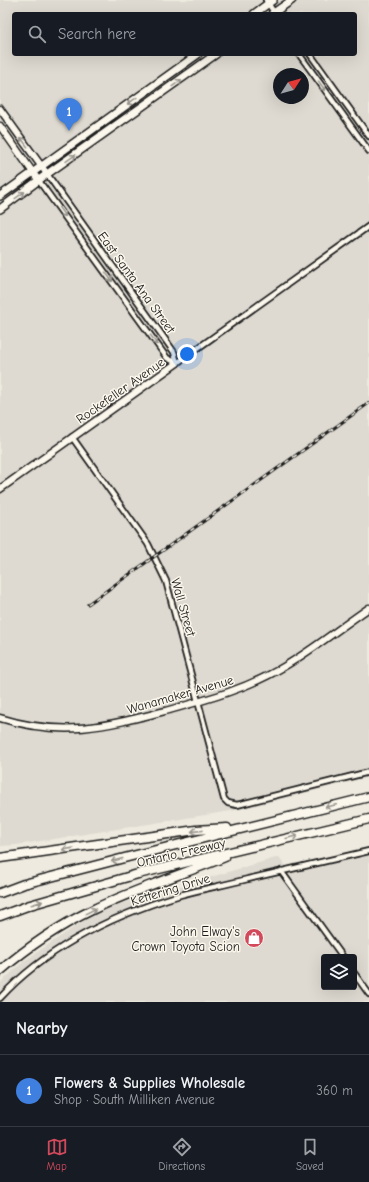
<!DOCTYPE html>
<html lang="en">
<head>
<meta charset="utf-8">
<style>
	:root { --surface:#171b24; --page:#242831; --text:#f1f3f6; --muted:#9ea1a6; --line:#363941; --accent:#d1495b }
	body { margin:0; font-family:"Comic Neue",sans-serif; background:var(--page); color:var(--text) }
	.controls { position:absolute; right:12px; bottom:12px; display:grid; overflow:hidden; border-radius:4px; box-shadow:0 4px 16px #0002 }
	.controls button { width:36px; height:36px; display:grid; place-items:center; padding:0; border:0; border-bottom:1px solid var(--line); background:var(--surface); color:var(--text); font:20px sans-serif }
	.compass { position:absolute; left:273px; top:68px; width:36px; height:36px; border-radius:50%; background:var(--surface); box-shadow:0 4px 16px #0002; rotate:54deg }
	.you { position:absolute; left:187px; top:354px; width:14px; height:14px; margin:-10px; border:3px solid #fff; border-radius:50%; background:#1a73e8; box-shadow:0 0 0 6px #1a73e833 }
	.badge { display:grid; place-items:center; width:26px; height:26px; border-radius:50%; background:var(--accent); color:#fff; font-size:13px; font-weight:700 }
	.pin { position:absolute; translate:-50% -33px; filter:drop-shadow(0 1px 2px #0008) }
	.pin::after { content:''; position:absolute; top:21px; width:14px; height:12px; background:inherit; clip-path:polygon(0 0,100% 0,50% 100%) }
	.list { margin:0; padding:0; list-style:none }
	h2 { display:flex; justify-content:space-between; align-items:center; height:52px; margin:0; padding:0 16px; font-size:17px }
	h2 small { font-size:13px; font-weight:400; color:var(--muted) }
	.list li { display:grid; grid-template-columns:26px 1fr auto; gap:12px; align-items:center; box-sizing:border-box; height:72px; padding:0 16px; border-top:1px solid var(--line) }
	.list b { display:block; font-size:15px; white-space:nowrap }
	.list p { margin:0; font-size:13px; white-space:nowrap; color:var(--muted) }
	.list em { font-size:13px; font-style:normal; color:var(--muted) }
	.icon { flex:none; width:22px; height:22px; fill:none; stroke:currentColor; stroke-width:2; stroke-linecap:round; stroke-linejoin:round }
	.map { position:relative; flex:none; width:369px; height:1002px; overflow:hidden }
	.search { position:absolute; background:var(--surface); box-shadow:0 4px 16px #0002; left:12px; right:12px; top:12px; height:44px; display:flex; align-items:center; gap:10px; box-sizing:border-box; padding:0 14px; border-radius:4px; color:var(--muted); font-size:15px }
	.sheet { height:124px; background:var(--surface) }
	nav { display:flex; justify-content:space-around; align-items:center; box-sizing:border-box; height:56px; border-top:1px solid var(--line); background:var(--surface); font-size:11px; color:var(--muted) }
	nav a { display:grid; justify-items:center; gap:2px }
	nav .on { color:var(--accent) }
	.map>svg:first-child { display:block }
</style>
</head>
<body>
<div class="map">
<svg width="369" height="1002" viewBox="0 0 369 1002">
	<rect width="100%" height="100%" fill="#eeeadf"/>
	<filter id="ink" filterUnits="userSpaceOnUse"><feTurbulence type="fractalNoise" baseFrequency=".025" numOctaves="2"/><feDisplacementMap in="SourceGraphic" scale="8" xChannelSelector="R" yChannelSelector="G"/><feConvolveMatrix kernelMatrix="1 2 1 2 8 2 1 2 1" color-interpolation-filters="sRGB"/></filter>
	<g filter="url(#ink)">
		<path fill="#dedad1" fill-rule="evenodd" d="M0,0H369V777L237,810L16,845L0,846ZM14,14H355V54H14ZM279,74H303V98H279Z
			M369,855V1002H0V983L24,961L91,916L113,906L279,857L291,873ZM324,957H354V987H324Z"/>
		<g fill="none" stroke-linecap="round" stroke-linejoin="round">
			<g stroke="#1c1c1c" stroke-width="8">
				<path id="street" d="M266,0L275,14
					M299,54L369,151
					M310,54L369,136
					M47,174L174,352L177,363
					M39,181L167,358L177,363
					M177,363L369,226
					M72,437L148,544L166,581L224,799L228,803L237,805L369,772
					M281,871L343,957
					M354,973L369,994
					M0,998C47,947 114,915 180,895C202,889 225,885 248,879C288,870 329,860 369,851"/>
			</g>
			<g stroke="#1c1c1c" stroke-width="9">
				<path id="secondary" d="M0,109L47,174
					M0,126L39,181
					M0,489L177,363
					M0,718C64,738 107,726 169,710C209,699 249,688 285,666C314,649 341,627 369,608"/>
			</g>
			<g stroke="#1c1c1c" stroke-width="10">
				<path id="primary" d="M254,14L273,0
					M272,14L292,0
					M0,196L198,54
					M0,209L47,174L216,54"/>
			</g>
			<g stroke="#1c1c1c" stroke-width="11">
				<path id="highway" d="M0,858L196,830L227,828
					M0,893L24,884L132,856L369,797
					M0,916L30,905L138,874L369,819
					M0,971C28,947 59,926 92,910C135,889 181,875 225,857"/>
			</g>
			<use href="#street" stroke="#fbf7ec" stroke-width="4.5"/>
			<use href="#secondary" stroke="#fbf7ec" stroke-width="6"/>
			<use href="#primary" stroke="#fbf7ec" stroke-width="7"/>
			<use href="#highway" stroke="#fbf7ec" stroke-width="8"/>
			<g stroke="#1c1c1c" stroke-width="3">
				<path id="rail" d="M88,604L369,403"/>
			</g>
			<use href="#rail" stroke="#fbf7ec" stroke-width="1.5" stroke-dasharray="4.5" stroke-linecap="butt"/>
		</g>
		<defs><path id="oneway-shaft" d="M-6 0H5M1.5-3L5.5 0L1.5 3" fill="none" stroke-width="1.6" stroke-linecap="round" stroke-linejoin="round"/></defs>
		<g stroke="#97948e">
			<use href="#oneway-shaft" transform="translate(177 83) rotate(-36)"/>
			<use href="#oneway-shaft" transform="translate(322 86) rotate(54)"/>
			<use href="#oneway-shaft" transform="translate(132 101) rotate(144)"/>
			<use href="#oneway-shaft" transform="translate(24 142) rotate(-126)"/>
			<use href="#oneway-shaft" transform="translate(71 158) rotate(-35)"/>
			<use href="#oneway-shaft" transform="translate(20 195) rotate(-36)"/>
			<use href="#oneway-shaft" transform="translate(62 212) rotate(54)"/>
			<use href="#oneway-shaft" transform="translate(109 277) rotate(54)"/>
			<use href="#oneway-shaft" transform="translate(154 340) rotate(54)"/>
			<use href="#oneway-shaft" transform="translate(331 806) rotate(166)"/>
			<use href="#oneway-shaft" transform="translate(197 831) rotate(174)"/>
			<use href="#oneway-shaft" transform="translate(292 837) rotate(-14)"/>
			<use href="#oneway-shaft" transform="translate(68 849) rotate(172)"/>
			<use href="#oneway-shaft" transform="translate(117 860) rotate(165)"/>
			<use href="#oneway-shaft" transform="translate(37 903) rotate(-16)"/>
			<use href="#oneway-shaft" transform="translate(91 911) rotate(-26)"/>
		</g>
	</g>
	<defs>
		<g id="shop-disc" transform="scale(1)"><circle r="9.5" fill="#d1495b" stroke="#fbf7ec"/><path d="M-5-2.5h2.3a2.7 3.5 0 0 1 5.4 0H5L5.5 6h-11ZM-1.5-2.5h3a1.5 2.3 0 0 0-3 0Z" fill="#fff"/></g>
	</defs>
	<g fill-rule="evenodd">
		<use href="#shop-disc" x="254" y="938"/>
	</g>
	<g text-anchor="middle" stroke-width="3" stroke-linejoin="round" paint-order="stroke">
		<g font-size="13" fill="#1c1c1c" stroke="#fbf7ec">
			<text transform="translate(137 282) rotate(54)" y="5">East Santa Ana Street</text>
			<text transform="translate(120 390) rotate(-35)" y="5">Rockefeller Avenue</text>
			<text transform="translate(184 607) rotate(74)" y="5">Wall Street</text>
			<text transform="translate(180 694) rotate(-16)" y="5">Wanamaker Avenue</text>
			<text transform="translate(181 852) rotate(-13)" y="5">Ontario Freeway</text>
			<text transform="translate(170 889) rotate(-17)" y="5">Kettering Drive</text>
		</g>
		<g font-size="13" fill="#1c1c1c" stroke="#fbf7ec" text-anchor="end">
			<text x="240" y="936">John Elway's<tspan x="240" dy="15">Crown Toyota Scion</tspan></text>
		</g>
	</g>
</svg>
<div class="controls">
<button><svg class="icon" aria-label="layers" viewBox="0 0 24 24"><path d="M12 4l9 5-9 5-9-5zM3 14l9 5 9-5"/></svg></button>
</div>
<svg class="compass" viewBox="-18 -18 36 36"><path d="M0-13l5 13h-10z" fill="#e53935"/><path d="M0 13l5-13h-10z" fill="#9ea1a6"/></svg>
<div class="you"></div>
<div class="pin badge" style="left:69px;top:131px;background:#3f7fe0">1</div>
<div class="search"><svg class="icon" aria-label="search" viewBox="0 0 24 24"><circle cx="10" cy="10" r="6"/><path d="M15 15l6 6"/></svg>Search here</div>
</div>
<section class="sheet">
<h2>Nearby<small></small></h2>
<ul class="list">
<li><span class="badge" style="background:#3f7fe0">1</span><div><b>Flowers &amp; Supplies Wholesale</b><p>Shop · South Milliken Avenue</p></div><em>360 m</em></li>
</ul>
</section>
<nav>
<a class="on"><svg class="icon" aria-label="map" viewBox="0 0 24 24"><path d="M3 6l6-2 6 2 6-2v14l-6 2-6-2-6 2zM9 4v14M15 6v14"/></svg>Map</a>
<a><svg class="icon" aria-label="directions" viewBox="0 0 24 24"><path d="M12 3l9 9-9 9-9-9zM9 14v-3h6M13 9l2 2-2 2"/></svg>Directions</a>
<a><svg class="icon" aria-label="saved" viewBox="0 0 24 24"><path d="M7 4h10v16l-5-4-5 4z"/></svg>Saved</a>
</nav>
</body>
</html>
